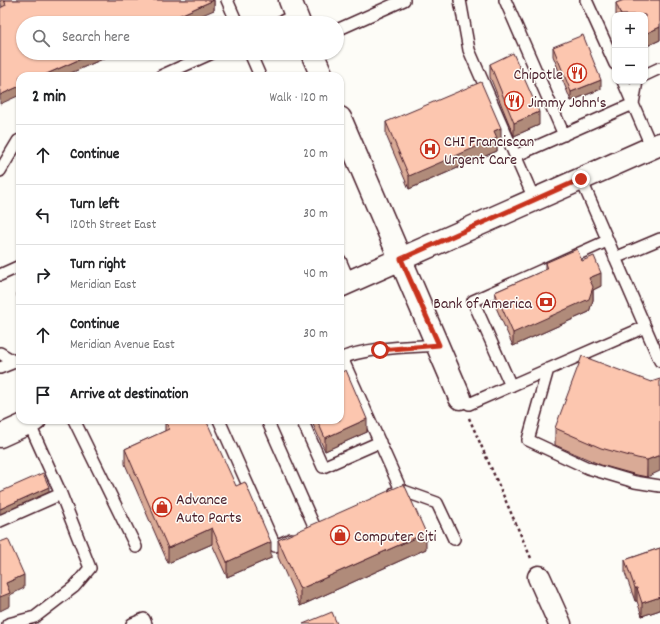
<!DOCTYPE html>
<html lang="en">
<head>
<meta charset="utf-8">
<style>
	:root { --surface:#fff; --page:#f2f2f2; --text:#202124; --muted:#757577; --line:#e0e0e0 }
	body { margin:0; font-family:Dekko,sans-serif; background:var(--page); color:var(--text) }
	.controls { position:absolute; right:12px; top:12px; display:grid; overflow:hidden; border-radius:8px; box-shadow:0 1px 3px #0004 }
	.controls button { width:36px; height:36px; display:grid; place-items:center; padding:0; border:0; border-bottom:1px solid var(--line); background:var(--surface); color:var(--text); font:20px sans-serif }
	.stop { position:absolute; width:12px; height:12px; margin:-9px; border:3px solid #c8321e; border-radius:50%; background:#fff }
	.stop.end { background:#c8321e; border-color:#fff; box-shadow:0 1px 4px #0008 }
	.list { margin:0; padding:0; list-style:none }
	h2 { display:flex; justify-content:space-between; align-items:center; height:52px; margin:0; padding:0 16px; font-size:17px }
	h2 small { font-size:13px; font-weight:400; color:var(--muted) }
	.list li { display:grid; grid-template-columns:26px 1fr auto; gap:12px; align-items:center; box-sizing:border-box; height:60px; padding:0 16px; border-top:1px solid var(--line) }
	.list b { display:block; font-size:15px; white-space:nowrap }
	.list p { margin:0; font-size:13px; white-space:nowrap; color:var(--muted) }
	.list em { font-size:13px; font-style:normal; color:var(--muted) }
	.icon { flex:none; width:22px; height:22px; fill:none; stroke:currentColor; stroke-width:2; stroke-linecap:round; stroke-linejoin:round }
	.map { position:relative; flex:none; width:660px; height:624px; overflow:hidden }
	.search { position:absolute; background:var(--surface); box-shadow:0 1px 3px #0004; left:16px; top:16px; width:328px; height:44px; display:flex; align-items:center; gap:10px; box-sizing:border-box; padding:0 14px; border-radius:22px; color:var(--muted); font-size:15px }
	.panel { position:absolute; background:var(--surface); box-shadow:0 1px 3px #0004; left:16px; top:72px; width:328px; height:352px; border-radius:12px }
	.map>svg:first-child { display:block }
</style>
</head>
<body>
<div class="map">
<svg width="660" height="624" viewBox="0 0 660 624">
	<rect width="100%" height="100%" fill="#fdfcf7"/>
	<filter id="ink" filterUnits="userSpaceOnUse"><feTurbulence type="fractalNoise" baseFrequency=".025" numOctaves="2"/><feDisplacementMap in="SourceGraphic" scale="8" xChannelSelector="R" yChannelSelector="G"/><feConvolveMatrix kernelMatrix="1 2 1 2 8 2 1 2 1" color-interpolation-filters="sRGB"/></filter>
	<g filter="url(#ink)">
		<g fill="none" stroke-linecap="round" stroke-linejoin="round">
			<g stroke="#4a1f2b" stroke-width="14">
				<path id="lane" d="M227,0L237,23
					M460,0L469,50L535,201
					M505,0L564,135
					M586,0L615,64
					M278,23L296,15L297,11
					M337,30L404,0
					M250,53L260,76
					M645,75L660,68
					M161,76L212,53
					M623,81L652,148
					M515,156L633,104L637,81
					M0,171L18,141L20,140
					M581,179L660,361
					M615,258L660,239
					M340,260L349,281
					M0,275L20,266
					M0,353L15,362L20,359
					M342,358L401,490
					M340,359C366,347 410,347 439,345
					M0,368L15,362
					M548,369L528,440L588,468L635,482L660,486
					M511,386L473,301L607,241
					M460,398L469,404L645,327
					M74,420L136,547
					M219,420L275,546L291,539
					M267,420L315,528
					M302,420L323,467L380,442
					M29,423L61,494
					M394,493L401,490L437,503L454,539
					M0,521L61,494L90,568L74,587L35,617L8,624
					M132,624L144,619L146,624"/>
			</g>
			<g stroke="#4a1f2b" stroke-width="25">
				<path id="street" d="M290,0L299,23
					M312,53L322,76
					M340,118L460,398
					M539,577L560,624"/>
			</g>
			<g stroke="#4a1f2b" stroke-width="25">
				<path id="primary" d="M340,286L660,144
					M0,436L35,420"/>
			</g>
			<path stroke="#4a1f2b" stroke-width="2.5" stroke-dasharray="3 3" stroke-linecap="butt" d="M469,418L531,558"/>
			<use href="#lane" stroke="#fdfcf7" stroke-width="11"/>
			<use href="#street" stroke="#fdfcf7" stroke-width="22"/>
			<use href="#primary" stroke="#fdfcf7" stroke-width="22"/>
		</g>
		<path fill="#d9aa96" stroke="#4a1f2b" d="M0,0H214V10L23,53H116L64,76H20Z
			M624,0H660V40L645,47V15H616V3Z
			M553,47L601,89L571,101L553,56Z
			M490,64L539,125L514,136L490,77Z
			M386,122L501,141L497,143V151L409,189L386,135Z
			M582,261L601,286L593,290V300L589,312L513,346L495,305V292L545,270V263Z
			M20,282V303L17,296V283Z
			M651,382L647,477L637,475L601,465L555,445V428Z
			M165,420L236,486L271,558L227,577L212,544L168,563L125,464V449L165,431Z
			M311,420H340L367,432L325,451Z
			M278,540L426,549L300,606L278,557Z
			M660,548V610L642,616L637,601H635L625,573V560Z"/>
		<path fill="#b08b7a" stroke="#4a1f2b" d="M214,0V10L184,23H162Z
			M660,27V40L645,47V34Z
			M94,53H116L64,76H42Z
			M601,80V89L571,101V92Z
			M20,86V95L0,104V95Z
			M539,112V125L514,136V123Z
			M501,128V141L497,143V151L409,189V176L494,131Z
			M601,273V286L593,290V300L589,312L513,346V333L589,278Z
			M367,419V432L325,451V438Z
			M660,455V471L647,477V460Z
			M49,487V492L0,514V509Z
			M212,528V544L168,563V548Z
			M426,533V549L300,606V589Z
			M271,542V558L227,577V562Z
			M24,575V588L10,595V606L0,611V597L6,583Z
			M635,588H637V601H635Z
			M660,597V610L642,616V603Z"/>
		<path fill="#fcc6af" stroke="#4a1f2b" d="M4,0H214L162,23H23V53H94L42,76H20V86L0,95V8L6,5Z
			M624,0H660V27L645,34V15H621L616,3Z
			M583,35L601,80L571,92L553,47Z
			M513,53L539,112L514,123L490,64Z
			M481,82L501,128L494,131L497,138L409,176L386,122Z
			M577,249L582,261L594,256L601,273L589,278L593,287L589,299L513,333L495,292L547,269L545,263Z
			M20,282V290L17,283Z
			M582,356L651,382L660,379V455L647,460L637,458L601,448L555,428Z
			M346,370L367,419L325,438L317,420H340V373Z
			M165,420H206L236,486L245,482L271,542L227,562L212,528L168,548L125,449L169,429Z
			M43,473L49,487L0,509V492Z
			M404,484L426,533L300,589L278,540Z
			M8,539L24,575L6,583L10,593L0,597V542Z
			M660,548V597L642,603L637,588H635L625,560Z
			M332,612L337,624H303Z"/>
	</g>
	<g fill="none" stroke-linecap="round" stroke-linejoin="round" filter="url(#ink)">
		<path stroke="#c8321e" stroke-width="5" d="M380,350L439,345L401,259L581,179"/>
	</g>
	<defs>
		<g id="restaurant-ring" transform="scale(1)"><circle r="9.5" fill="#fdfcf7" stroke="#c8321e" stroke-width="1.5"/><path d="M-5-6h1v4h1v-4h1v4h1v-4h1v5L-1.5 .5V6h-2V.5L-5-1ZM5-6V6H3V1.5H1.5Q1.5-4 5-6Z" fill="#c8321e"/></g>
		<g id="hospital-ring" transform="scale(1)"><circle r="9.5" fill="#fdfcf7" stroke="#c8321e" stroke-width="1.5"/><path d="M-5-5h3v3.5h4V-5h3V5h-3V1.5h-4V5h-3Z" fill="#c8321e"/></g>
		<g id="bank-ring" transform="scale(1)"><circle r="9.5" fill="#fdfcf7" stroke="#c8321e" stroke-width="1.5"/><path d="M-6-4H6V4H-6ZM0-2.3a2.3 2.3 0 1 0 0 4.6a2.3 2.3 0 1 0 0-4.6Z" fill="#c8321e"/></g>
		<g id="shop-ring" transform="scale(1)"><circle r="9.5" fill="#fdfcf7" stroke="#c8321e" stroke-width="1.5"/><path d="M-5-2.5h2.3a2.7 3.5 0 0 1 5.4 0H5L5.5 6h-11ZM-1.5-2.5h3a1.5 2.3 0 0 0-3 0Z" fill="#c8321e"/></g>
	</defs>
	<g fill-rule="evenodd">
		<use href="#restaurant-ring" x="577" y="73"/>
		<use href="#restaurant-ring" x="514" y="101"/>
		<use href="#hospital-ring" x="430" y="149"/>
		<use href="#bank-ring" x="546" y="302"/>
		<use href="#shop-ring" x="162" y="507"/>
		<use href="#shop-ring" x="340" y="535"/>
	</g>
	<g text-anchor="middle" stroke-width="3" stroke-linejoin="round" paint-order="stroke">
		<g font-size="16" fill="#4a1f2b" stroke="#fdfcf7" text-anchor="start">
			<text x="563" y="79" text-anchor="end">Chipotle</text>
			<text x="528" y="107">Jimmy John's</text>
			<text x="444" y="146">CHI Franciscan<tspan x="444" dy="18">Urgent Care</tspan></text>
			<text x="532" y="308" text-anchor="end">Bank of America</text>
			<text x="176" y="504">Advance<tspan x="176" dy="18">Auto Parts</tspan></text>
			<text x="354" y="541">Computer Citi</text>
		</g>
	</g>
</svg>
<div class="controls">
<button>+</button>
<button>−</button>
</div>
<div class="stop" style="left:380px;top:350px"></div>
<div class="stop end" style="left:581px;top:179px"></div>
<div class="search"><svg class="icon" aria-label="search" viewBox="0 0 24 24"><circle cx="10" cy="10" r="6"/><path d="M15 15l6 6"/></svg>Search here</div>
<section class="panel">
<h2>2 min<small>Walk · 120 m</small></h2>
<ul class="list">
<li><svg class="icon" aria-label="ahead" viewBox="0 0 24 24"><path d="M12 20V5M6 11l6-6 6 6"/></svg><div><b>Continue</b></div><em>20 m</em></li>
<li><svg class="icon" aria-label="left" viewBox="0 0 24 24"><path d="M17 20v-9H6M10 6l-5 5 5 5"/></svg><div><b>Turn left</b><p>120th Street East</p></div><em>30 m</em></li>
<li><svg class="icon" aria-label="right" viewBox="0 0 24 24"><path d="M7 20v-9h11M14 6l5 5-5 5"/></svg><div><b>Turn right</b><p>Meridian East</p></div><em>40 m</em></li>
<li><svg class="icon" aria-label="ahead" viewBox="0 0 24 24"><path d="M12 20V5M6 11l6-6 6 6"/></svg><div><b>Continue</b><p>Meridian Avenue East</p></div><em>30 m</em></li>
<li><svg class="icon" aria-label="arrive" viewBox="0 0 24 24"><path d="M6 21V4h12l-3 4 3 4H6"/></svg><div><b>Arrive at destination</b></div></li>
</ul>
</section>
</div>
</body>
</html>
